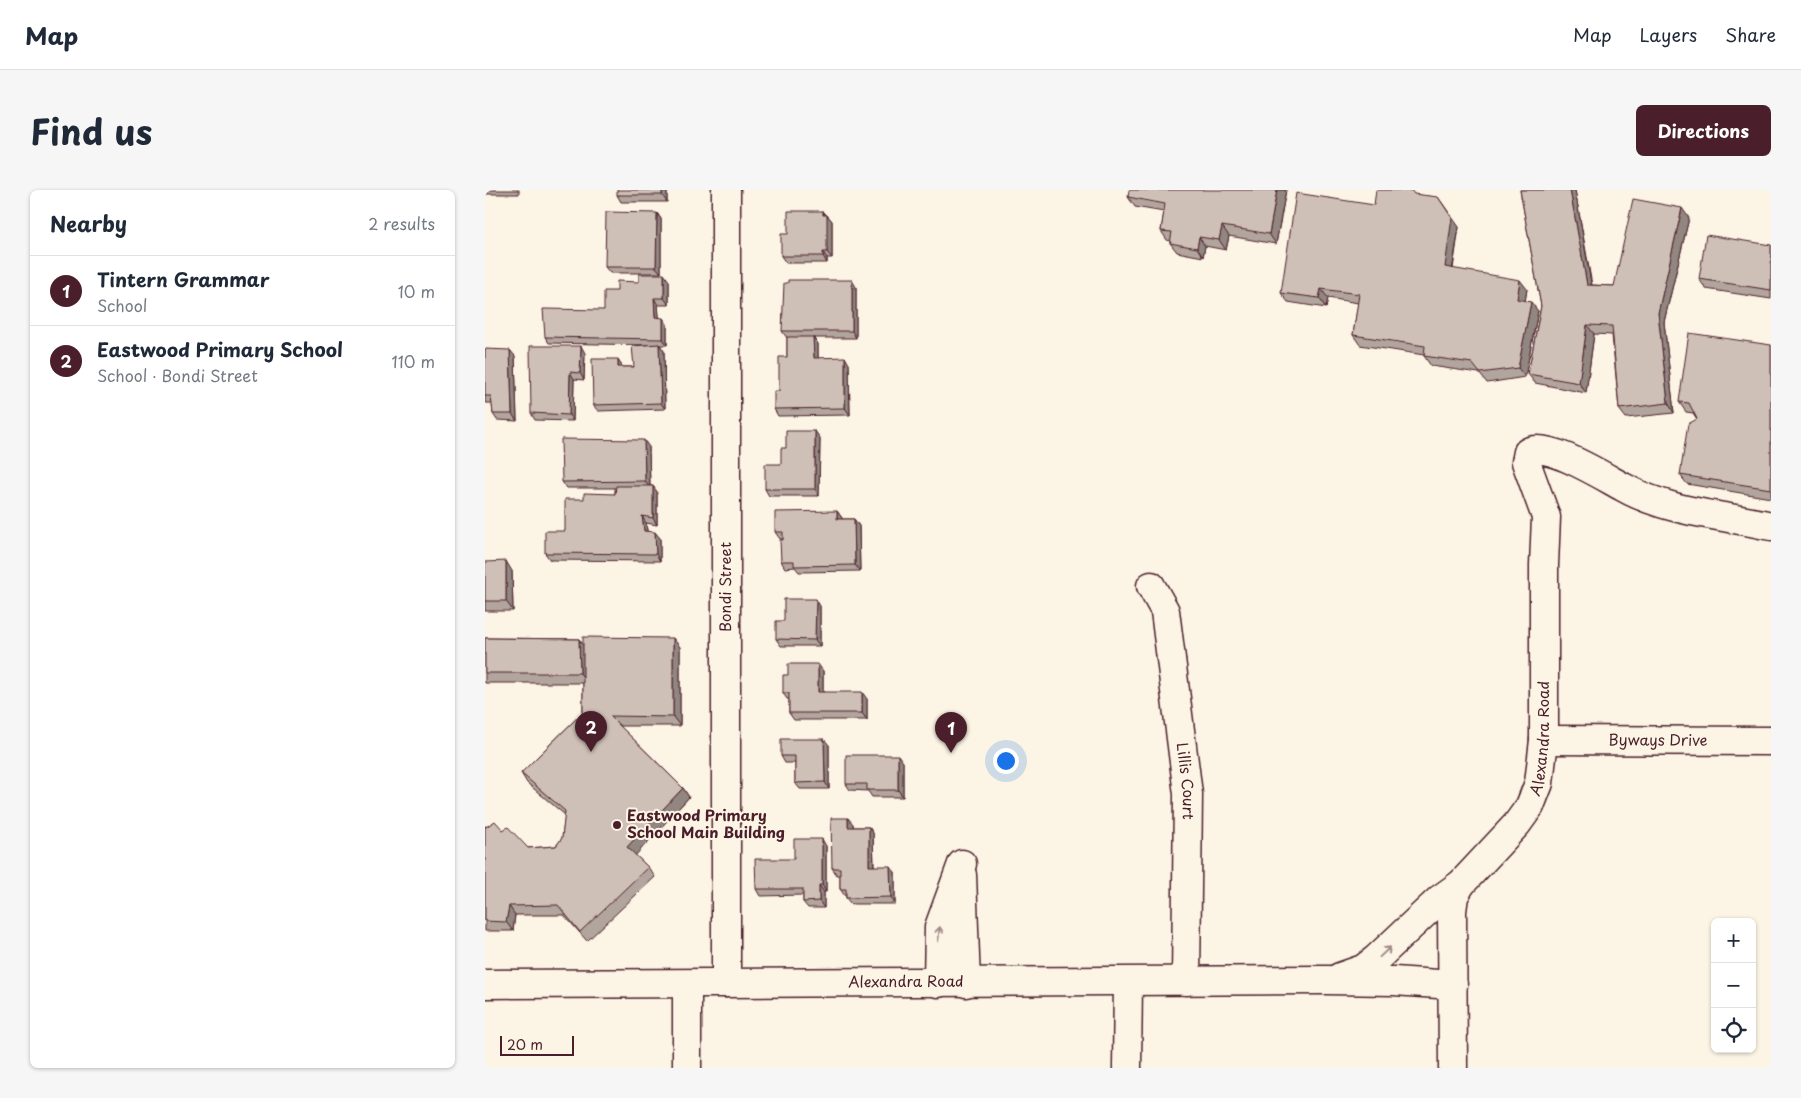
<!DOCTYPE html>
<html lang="en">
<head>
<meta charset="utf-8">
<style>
	:root { --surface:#fff; --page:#f6f6f7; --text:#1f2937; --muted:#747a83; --line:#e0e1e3; --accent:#4a1f2b }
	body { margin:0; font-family:"Playpen Sans",sans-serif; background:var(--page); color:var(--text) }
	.controls { position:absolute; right:15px; bottom:15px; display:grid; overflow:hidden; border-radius:8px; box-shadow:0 1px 4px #0004 }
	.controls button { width:45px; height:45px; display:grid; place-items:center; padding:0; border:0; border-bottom:1px solid var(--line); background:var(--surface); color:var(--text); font:25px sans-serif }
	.scale { position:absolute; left:15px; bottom:12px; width:74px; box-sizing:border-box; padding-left:5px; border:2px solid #4a1f2b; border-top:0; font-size:14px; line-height:18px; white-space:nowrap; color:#4a1f2b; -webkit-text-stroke:4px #fcf5e5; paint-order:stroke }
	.you { position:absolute; left:520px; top:570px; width:18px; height:18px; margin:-12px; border:4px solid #fff; border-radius:50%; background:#1a73e8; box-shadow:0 0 0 8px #1a73e833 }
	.badge { display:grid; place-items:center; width:32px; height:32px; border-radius:50%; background:var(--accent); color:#fff; font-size:16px; font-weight:700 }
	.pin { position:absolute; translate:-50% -41px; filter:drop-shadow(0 1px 2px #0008) }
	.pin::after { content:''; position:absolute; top:26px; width:18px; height:15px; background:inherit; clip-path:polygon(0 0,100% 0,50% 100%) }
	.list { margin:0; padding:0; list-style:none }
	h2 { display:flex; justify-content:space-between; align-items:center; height:65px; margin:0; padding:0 20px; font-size:21px }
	h2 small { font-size:16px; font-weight:400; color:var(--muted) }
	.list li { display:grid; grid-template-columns:32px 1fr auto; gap:15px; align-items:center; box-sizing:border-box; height:70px; padding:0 20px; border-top:1px solid var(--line) }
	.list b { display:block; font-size:19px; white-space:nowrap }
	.list p { margin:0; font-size:16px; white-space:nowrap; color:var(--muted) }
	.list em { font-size:16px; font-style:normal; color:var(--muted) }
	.icon { flex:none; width:28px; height:28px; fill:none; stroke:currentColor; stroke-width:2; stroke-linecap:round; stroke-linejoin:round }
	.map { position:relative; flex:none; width:1286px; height:878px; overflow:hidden; border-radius:8px }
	header { display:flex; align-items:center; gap:30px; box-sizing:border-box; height:70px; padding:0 25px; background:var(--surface); border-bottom:1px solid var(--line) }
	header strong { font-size:24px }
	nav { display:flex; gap:28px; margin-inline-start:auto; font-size:18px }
	.intro { display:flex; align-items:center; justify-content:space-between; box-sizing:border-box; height:120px; padding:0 30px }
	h1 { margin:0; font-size:35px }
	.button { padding:12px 22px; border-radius:8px; background:var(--accent); color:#fff; font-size:18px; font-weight:700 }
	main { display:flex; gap:30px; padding:0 30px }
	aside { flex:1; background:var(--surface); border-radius:8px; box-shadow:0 1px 4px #0004 }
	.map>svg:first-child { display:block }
</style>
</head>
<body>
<header>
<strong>Map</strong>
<nav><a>Map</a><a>Layers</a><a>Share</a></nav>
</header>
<div class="intro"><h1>Find us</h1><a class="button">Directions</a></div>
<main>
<aside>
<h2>Nearby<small>2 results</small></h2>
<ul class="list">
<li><span class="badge">1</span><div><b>Tintern Grammar</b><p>School</p></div><em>10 m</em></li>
<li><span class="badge">2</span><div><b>Eastwood Primary School</b><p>School · Bondi Street</p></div><em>110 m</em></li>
</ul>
</aside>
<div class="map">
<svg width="1286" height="878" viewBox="0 0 1286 878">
	<rect width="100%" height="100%" fill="#fcf5e5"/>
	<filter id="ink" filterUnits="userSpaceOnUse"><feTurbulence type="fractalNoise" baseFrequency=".02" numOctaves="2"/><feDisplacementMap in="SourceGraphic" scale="10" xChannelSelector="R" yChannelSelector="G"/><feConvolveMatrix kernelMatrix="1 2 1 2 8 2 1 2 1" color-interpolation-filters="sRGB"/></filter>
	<g filter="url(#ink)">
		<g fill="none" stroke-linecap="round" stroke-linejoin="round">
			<g stroke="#4a1f2b" stroke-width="31">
				<g id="minor">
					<path d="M241,0V793"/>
					<path id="s1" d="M666,396L680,421L703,604L701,791"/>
					<path id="s2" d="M1059,550L1286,551"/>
					<path d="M477,685L481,793"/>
					<path id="s3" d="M855,787L878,779L891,769L955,709L976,694L1032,634L1045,616L1054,593L1059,550V375L1061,327L1041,272L1043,262C1062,251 1119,287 1138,297C1182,322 1237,325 1286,336"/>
					<path d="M453,793L454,737L477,674"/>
					<path id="s4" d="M0,794L841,790L909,791L968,795"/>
					<path d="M202,794V878"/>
					<path d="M642,878L643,792"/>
					<path d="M968,878L967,721L969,706L976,694"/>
				</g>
			</g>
			<use href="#minor" stroke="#fcf5e5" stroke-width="28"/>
		</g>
		<path fill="#b2a59d" stroke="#4a1f2b" d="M0,0H34V4H0Z
			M182,0V12H136L132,5Z
			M801,0L791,54L744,46L741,60L720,56L718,67L692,62L685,53V51L682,50L676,41L679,22L650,17L643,7Z
			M1035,0H1090L1107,95L1129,96L1204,28L1179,132L1189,223L1141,228L1134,219L1127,145L1109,144L1101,203L1050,193L1043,184L1056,116Z
			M929,4L974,37L968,79L1042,99L1040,111L1053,121L1040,187L1002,193L994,183L946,176L939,166V165L875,155L868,145L873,113L843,108L841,118L803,112L796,103L889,15Z
			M338,21L347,31V68H342V73H301L296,66L303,44Z
			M172,23L176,29V83H125L120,77Z
			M1286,55V109L1221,99L1214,89Z
			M184,91V115H173L174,128L182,134V155H175L179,161L180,219L113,221L108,215L133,169L137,177H149L163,155L64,153L60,147L119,120L154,92Z
			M371,97V148H329L333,154V168L364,174L365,225L293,226L289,219L294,201L302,167V148L297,141Z
			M1286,155V308L1202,294L1195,285L1212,229L1208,223L1201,222L1194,212Z
			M0,159L30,166L32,231L12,230L8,224L7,213H0Z
			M100,163L99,190L89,189L88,231L50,230L46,223Z
			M335,248L334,306H284L280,299L296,274L301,258Z
			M164,257L165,296H168L172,302V335L161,333L162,341L175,348V371L65,370L60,363L80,341L99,309L130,304V298H82L77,292Z
			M352,321L357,328V329H369L374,336L375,381L314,382L310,377L300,378L296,371L298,349H295L290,342Z
			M0,372L27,381L28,421H0Z
			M335,416V456H296L291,449L299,431Z
			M0,448L94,449L98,455L195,457V536H135L198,598L204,607L150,665L163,677L170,687L102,751L79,725H30L28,741H0V636L18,640L43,658L71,656L77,648L80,625L42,593L36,583L98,522V493H0Z
			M338,481V502L382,509V530H309L304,523V509H302L298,503L303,485Z
			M344,555V599H315L310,593V573H300L296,566Z
			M418,572V607H387L383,601L365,600L361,594Z
			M368,634V637H384L388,643L389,676L410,682V714H366L361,708V706H360L355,699V685H352L347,678Z
			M341,656V702H339V718H323L318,712V705L275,706L271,699L309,669Z"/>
		<path fill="#918680" stroke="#4a1f2b" d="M177,0H182V12L177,5Z
			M792,0H801L791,54L784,44Z
			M1085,0H1090L1108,105L1102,95Z
			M953,7L974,37L966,87L960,77Z
			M1197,18L1204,28L1179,132L1189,223L1183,213L1173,123Z
			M338,21L342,27V25L347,31V68L342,62Z
			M172,23L176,29V83L171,77Z
			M737,36L744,46L741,60L734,50Z
			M714,47L720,56L718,67L712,58Z
			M338,62L342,68V73L338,66Z
			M179,84L184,91V115L179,108Z
			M367,90L371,97V148L367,141Z
			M1035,90L1042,99L1039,119L1032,109Z
			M836,99L843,108L841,118L834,108Z
			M169,108L173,115L175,134L170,127Z
			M1046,112L1053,121L1040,187L1033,178Z
			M178,128L182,134V155L178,149Z
			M1102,135L1109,144L1101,203L1094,193Z
			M328,147L333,154V174L329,168Z
			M174,154L179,161L180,219L176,213Z
			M96,156L100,163L99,190L95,183Z
			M25,160L30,166L32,231L27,224Z
			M360,167L364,174L365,225L360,218Z
			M133,169L137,176V183L133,177Z
			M85,182L89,189L88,231L84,225Z
			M330,241L335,248L334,306L330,299Z
			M159,250L164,257L165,298L160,291Z
			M168,296L172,302V335L168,328Z
			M352,321L357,328V336L352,329Z
			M157,326L161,333L163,348L159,341Z
			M369,329L374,336L375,381L370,375Z
			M170,342L175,348V371L171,364Z
			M21,371L27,381L28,421L21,411Z
			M331,409L335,416V456L330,450Z
			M188,448L195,457V536L188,527Z
			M94,449L100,458L102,493L95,483Z
			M333,474L338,481V509L333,502Z
			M377,502L382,509V530L377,523Z
			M339,549L344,555V599L340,592Z
			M413,565L418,572V607L413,600Z
			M198,598L204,607L149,667L142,657Z
			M363,628L368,634V643L363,637Z
			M384,637L388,643L389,682L384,676Z
			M337,649L341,656V702L337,695Z
			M405,676L410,682V714L406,707Z
			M334,695L339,702V718L334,711Z
			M24,716L30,725L28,741L21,732Z"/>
		<path fill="#cfc0b7" stroke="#4a1f2b" d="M132,0H177V5H132Z
			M644,0H792L784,44L737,36L734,50L714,47L712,58L685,53L687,42L676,41L680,14L643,7Z
			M891,0H926L929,4L953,7L967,28L960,77L1035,90L1032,109L1046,112L1033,178L995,183L987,173L939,166L940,156L868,145L874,104L836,99L834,108L796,103L811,3L889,15Z
			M1035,0H1085L1102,95L1129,96L1148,9L1197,18L1173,123L1183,213L1134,219L1127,136L1102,135L1094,193L1043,184L1056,116Z
			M303,21H338V25H342V62H338V66H296V44H303Z
			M121,22L172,23L171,77H120Z
			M1221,45L1286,55V100L1214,89Z
			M154,84H179V108H169L170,127L178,128V149L60,147L58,119L119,120V101H132V91L154,92Z
			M303,90H367V141H297L299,93H303Z
			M1204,143L1286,155V299L1195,285L1203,234L1212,229L1204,213L1194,212Z
			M302,147H328L329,168L360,167V218L289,219V201H294V167H302Z
			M174,154L176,213L108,215L107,169H133V177H149L147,156Z
			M45,156H96L95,183L85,182L84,225L46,223Z
			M0,159L25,160L27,224H8L6,206H0Z
			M301,241H330V299H280V274H296V258H301Z
			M76,249L159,250L160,291L77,292Z
			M131,296H168V328L157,326L159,341L170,342L171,364L60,363V341H80V309H99V303L130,304Z
			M352,321V329H369L370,375L309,376V371H296L295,350H298V342H290V322Z
			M21,371V411H0V372Z
			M299,409H331L330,450L291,449V431H299Z
			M98,447L188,448V527L125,526L198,598L142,657L163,677L95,742L73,715L24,716L21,732L0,731V636L1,637L10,631L18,640L23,637L43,658L71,656L77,648L80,621L36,583L98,522Z
			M0,448L94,449L95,483H0Z
			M303,474H333V502H377V523H304V503H298V485H303Z
			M296,549H339L340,592L310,593V566H296Z
			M361,565H413V600H382V594H361Z
			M346,628H363V637H384V676H405L406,707L361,708V699H355V678H347Z
			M309,649H337V695H334V711L318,712V699H271L270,669H309Z"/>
		<defs><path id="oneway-shaft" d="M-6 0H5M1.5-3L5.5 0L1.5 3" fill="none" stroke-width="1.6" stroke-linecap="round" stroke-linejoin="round" transform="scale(1.25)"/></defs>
		<g stroke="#a38a88">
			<use href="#oneway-shaft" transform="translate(454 744) rotate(-83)"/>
			<use href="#oneway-shaft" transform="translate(900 762) rotate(-43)"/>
		</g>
	</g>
	<circle fill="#4a1f2b" stroke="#fcf5e5" stroke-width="2" cx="132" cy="635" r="5"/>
	<g text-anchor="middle" stroke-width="4" stroke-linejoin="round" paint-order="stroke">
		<g font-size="15" fill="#4a1f2b" stroke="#fcf5e5">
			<text transform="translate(241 397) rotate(-90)" y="5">Bondi Street</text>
			<text dy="5" stroke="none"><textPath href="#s3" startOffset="328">Alexandra Road</textPath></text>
			<text dy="5" stroke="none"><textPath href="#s2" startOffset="114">Byways Drive</textPath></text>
			<text dy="5" stroke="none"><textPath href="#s1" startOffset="200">Lillis Court</textPath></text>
			<text dy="5" stroke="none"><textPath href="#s4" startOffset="421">Alexandra Road</textPath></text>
		</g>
		<g font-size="15" font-weight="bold" fill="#4a1f2b" stroke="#fcf5e5" text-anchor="start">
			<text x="142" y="631">Eastwood Primary<tspan x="142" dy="17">School Main Building</tspan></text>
		</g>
	</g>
</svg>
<div class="controls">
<button>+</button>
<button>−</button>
<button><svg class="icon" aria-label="locate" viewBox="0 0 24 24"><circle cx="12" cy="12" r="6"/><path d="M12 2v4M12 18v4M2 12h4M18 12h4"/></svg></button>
</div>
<div class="scale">20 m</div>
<div class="you"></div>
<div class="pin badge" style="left:466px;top:563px">1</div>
<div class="pin badge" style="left:106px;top:562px">2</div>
</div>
</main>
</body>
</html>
